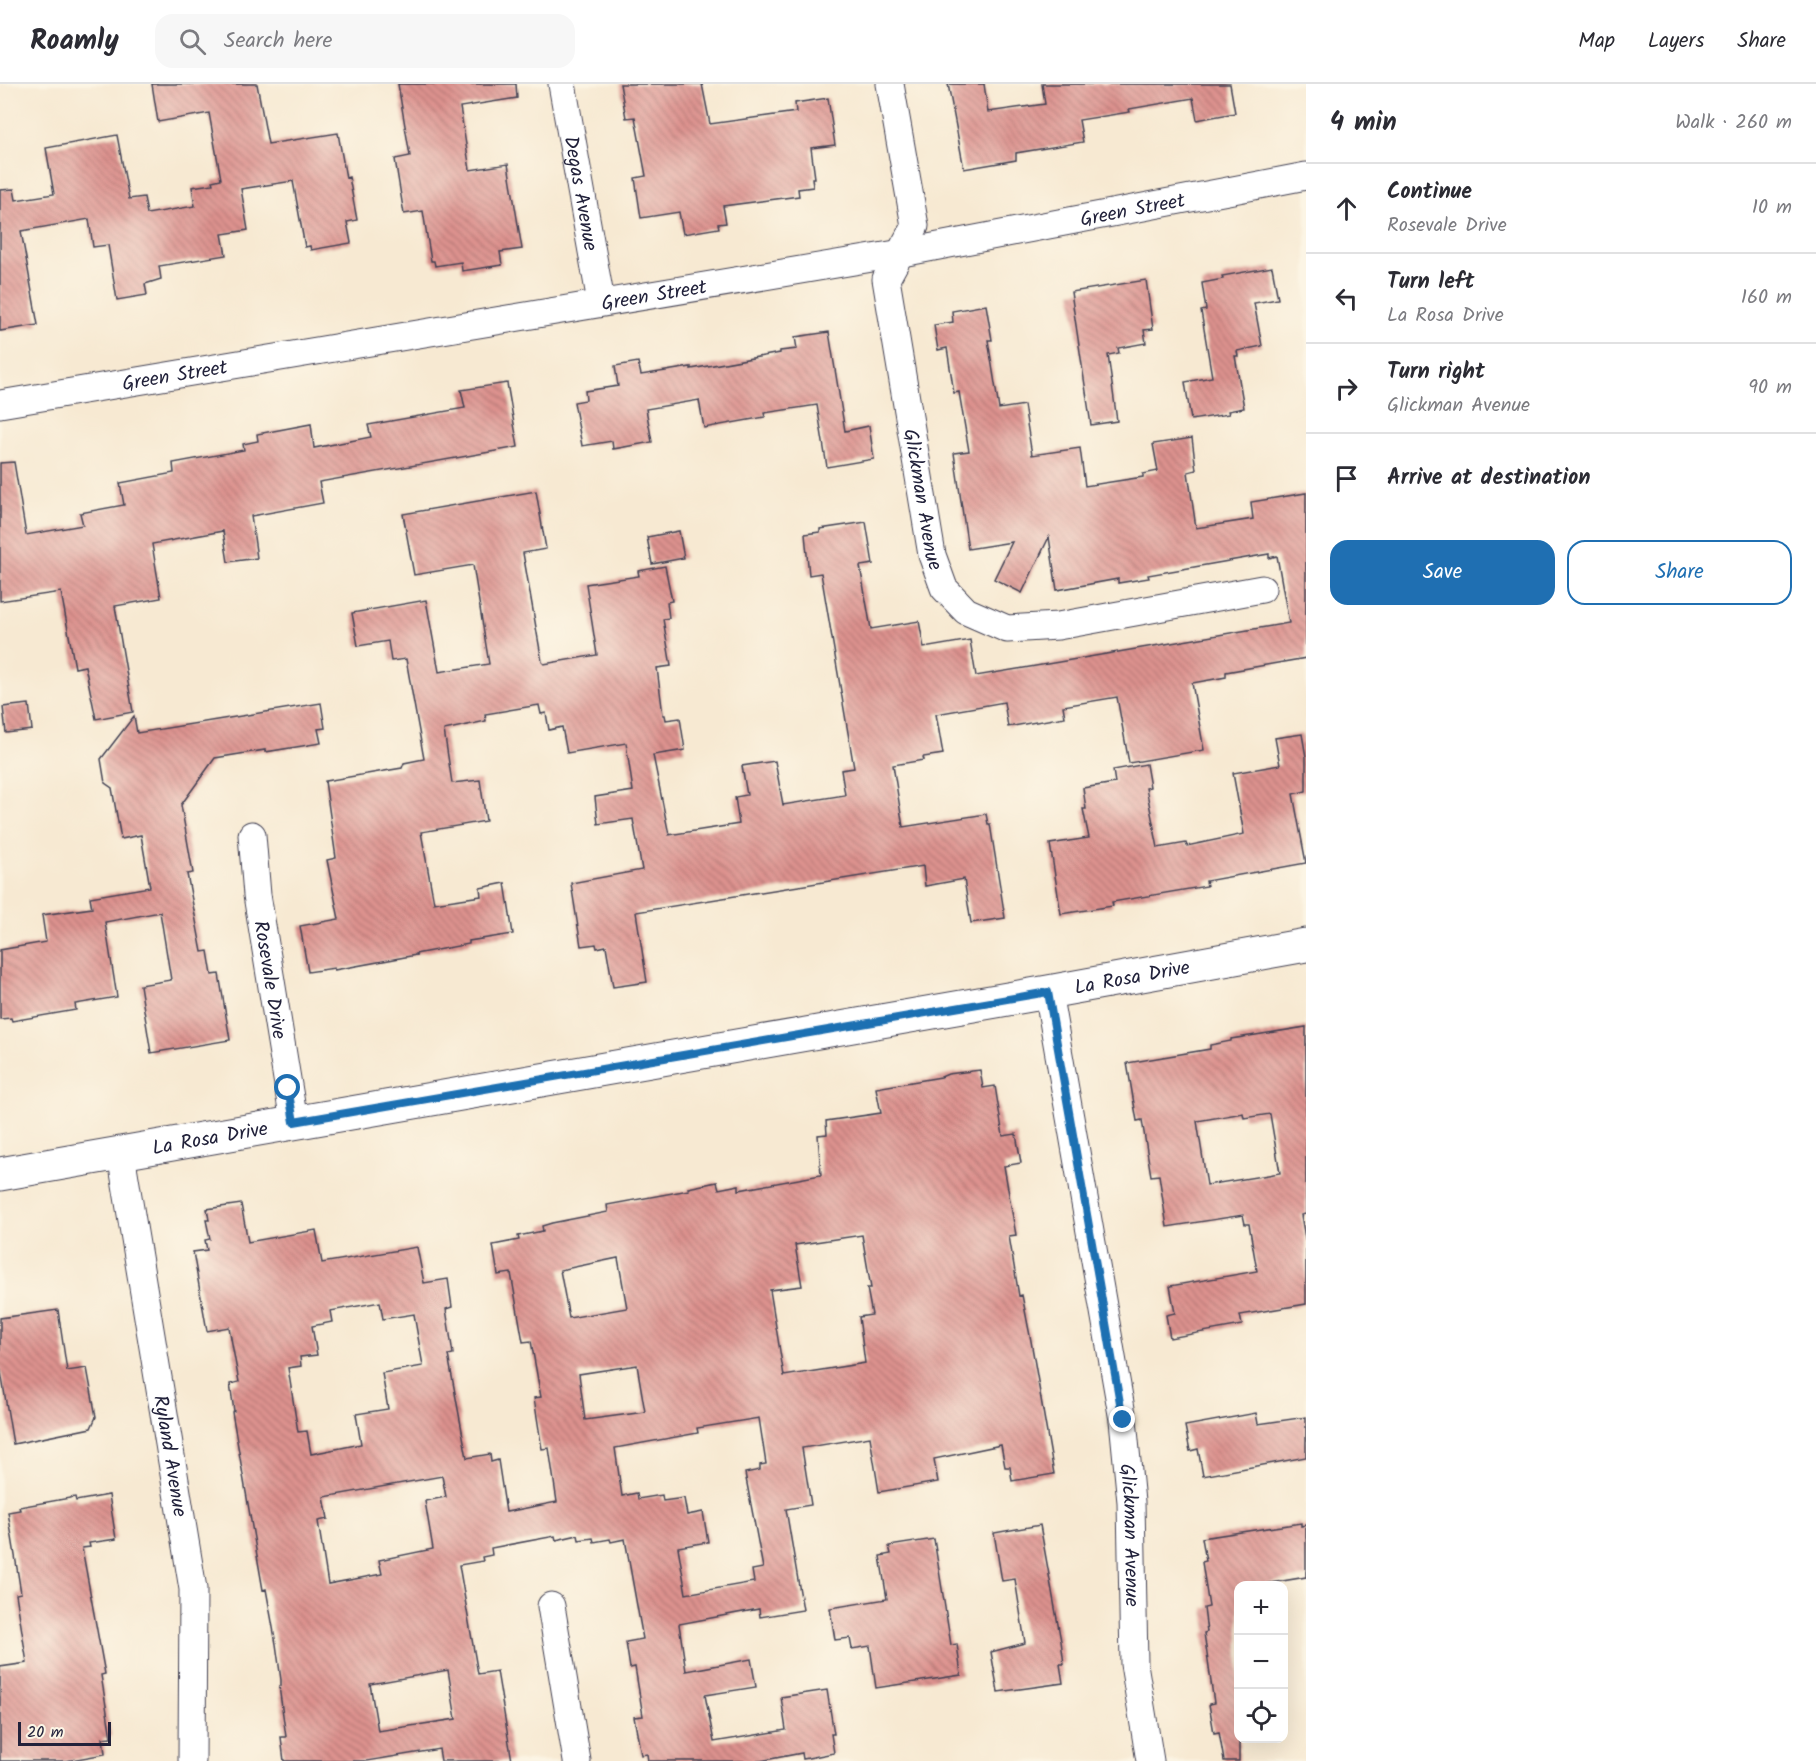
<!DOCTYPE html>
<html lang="en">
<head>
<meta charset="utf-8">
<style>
	:root { --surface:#fff; --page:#f7f7f7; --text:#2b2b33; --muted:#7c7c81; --line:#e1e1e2; --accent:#1f6fb2 }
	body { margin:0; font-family:Kalam,sans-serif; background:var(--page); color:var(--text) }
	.controls { position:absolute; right:18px; bottom:18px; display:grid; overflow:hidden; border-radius:12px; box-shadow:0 6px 24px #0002 }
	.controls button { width:54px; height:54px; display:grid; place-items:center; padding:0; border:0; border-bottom:2px solid var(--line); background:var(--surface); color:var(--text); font:30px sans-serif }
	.scale { position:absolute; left:18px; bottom:15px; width:93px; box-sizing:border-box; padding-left:6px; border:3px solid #22223b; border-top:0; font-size:16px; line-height:21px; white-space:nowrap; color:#22223b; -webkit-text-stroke:4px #fcf5e5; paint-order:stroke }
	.stop { position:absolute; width:18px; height:18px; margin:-14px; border:4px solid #1f6fb2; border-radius:50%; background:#fff }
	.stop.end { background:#1f6fb2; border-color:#fff; box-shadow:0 2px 6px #0008 }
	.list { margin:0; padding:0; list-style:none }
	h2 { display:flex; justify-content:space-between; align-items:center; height:78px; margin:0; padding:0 24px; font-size:26px }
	h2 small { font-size:20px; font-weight:400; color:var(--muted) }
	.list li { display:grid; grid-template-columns:39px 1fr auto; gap:18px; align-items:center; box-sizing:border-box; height:90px; padding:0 24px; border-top:2px solid var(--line) }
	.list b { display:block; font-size:22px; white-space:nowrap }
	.list p { margin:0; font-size:20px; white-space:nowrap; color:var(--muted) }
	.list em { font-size:20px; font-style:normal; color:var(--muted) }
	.actions { display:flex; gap:12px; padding:18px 24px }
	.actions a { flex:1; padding:14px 0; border:2px solid var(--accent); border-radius:18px; text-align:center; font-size:21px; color:var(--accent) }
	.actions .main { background:var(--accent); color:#fff }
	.icon { flex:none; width:33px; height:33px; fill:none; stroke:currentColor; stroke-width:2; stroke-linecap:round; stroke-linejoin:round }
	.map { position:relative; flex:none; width:1306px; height:1677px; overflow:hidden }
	header { display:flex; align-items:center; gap:36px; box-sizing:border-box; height:84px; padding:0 30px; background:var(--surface); border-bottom:2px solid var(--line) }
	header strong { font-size:28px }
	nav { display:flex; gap:33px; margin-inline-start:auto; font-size:21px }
	.search { width:420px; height:54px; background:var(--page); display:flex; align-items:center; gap:15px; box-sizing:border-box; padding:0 21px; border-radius:18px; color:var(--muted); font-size:22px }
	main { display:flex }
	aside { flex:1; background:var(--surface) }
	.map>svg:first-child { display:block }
</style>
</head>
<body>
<header>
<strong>Roamly</strong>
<div class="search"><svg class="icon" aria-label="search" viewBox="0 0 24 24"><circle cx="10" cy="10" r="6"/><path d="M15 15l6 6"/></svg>Search here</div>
<nav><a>Map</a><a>Layers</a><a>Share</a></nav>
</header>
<main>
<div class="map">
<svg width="1306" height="1677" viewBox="0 0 1306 1677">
	<defs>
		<pattern id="building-back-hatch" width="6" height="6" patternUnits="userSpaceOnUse" patternTransform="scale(1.5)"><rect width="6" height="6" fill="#dd928e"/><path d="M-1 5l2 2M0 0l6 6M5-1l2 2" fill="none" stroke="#b37775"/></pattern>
	</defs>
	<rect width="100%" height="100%" fill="#fcf5e5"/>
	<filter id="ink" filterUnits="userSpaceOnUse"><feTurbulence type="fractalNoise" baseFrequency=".0167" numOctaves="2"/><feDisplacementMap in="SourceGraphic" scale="12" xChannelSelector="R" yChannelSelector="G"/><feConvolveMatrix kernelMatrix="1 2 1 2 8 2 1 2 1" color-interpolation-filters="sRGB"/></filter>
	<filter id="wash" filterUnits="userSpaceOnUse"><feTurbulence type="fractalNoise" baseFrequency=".008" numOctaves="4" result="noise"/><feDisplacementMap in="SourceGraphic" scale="24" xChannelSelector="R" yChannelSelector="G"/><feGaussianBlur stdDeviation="1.35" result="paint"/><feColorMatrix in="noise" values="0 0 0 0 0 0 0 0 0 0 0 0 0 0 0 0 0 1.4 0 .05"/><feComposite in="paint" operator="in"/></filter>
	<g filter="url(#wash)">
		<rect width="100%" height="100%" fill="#f7e9d2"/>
		<g id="blocks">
			<path fill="url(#building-back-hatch)" fill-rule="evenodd" d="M152,0H257L268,60L338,49L346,94L349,93L357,136L347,138L351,159L311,166L310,162L305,163L293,97L241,105L248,146L222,150L226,171L159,182L161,195L145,200L147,211L117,216L108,161L93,163L89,135L21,147L38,241L0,247V106L14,105L16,116L54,110L46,64L117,51L129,115L144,113L147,130L195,122L192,103L213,100L212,97L221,95L209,29L158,38Z
				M398,0H516L517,14L460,23L470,86L508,80L522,165L500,168L502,181L462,187L461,178L435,182L434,177H431L423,127L404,130L395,75L410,72Z
				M620,0H702L710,40L796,28L795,19L828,14L835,61L811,64L815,94H812L813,103L798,105L799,112L723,122L726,139L718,140L719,144L683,150L679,128L641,134L635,94L646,92L635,33L626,34Z
				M948,0H984L988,28L1045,20L1042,0H1230L1235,29L1197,36L1193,14L1129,25L1130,28L1079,36L1083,58L1016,69V76L964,85Z
				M1272,183L1278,215L1254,219L1262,262L1237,267L1238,272H1235L1244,324L1228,327L1229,330L1191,336L1185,298L1212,293L1201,227L1206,226L1202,199L1223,195L1222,192Z
				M1146,196L1153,245L1144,246L1146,259L1118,264L1119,269L1108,271L1117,337L1091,341L1071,208Z
				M986,221L992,256H988L999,325L1024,321L1032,371L1080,364L1085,402L1143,393V390L1158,387L1153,360L1192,354L1196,386L1188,388L1196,444L1253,435L1251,418L1306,409V574L1226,588V593L1192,599L1204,666L1129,679L1117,613L1063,622L1065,633L1008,643L1004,618L936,630L943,670L923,673L924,676L893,681L903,743L986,730L988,740H990L1005,834L971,839L964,795L925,802L923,782L636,828L647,898L613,903L606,862L597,864L596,860L581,862L571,799L642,786L633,735L598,740L595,713L633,707L626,659L567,669L562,643L549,646L546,629L541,630L539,621L485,630L486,637L444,646L452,699L480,696L486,737L421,748L434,819L481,812L480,804L505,799L513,850L469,857V860L415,870L416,871L334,886V884L308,888L300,842L339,835L327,776L336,774L325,697L402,684L404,679L424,675L406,575L391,577L388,557L358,562L352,529L426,516L439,588L489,580L473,481L414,491L403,430L536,407L546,465L523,469L542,578L544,580L597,571L586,500L639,492L638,487L665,482L672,517L667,518L669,534L663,535L671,582L657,584L663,631H665L666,636L680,634L685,666L653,671L669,751L739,740L735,713L747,711L742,682L775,677L783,721L845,711L841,686L854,684L821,489L809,491L805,450L820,448V445L866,438L873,480L860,482L871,545L919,537L924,564L970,556L976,592L1289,539L1277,472L1269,474V470L1148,491L1149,494L1118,499V495L1057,506L1049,453L1022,509L994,495L1012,458L968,465L954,369L969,367L959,308L954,309L947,264L938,266L934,241L953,238L952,227Z
				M829,248L845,347L869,342L874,375L827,383L817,321L764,329L765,333L704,344L699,316L646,325L652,358L613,365L612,357L582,362L574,318L586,316L585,307L618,302L615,282L638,278L641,291L691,283V285L780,269V267L797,265L795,253Z
				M507,299L518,363L319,398L323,419L251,432L257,474L228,478L223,447L152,460L161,514L115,522L133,628L96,635L85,582L75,584L61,508L0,517V379L14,378L26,451L83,441L80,429L124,421L120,399L174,389L173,379L244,366L243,360L258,357L257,350L311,340L314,364L371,353L368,341L465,324L461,306Z
				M679,447L684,474L652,480L647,453Z
				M321,619L325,644L318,645L321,659L265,668V666L215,674L181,721L193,789L187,790L202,868L208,867L212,891L219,890L230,956L151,969L140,901L171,896L160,828L105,838L117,913L75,920L76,926L12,937L11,934L0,935V866L46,858L42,831L92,824L90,813L150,803L141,751L121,755L112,704L105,699L101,675L134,632L137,649Z
				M29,620L32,646L6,649L3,623Z
				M1302,650L1306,673V707L1293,710L1306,779L1206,797L1207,802L1112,818L1113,822L1061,830L1050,760L1089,754L1083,725H1086L1083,704L1115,699L1113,686L1146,680L1150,703L1146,704L1158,764L1186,759L1187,762L1244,750L1233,689L1280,681L1275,654Z
				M1306,943V1130L1301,1131L1306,1159V1220L1240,1231L1242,1241L1170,1254L1166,1231L1175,1229L1170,1202L1257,1187L1249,1140H1245L1243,1131L1167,1143L1159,1091L1151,1092L1142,1036L1137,1037L1127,979L1210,965V961L1231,957V955ZM1243,1029L1244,1034L1270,1030L1280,1089L1207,1101L1197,1037Z
				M980,986L983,1004L995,1002L1003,1052L1016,1050L1021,1079L1004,1082L1016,1151L1009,1152L1019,1212L1022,1211L1031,1257L1054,1390L1012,1397L1010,1383H1005L1001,1361L934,1375L938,1398L879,1408L870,1353L802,1364L811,1421L786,1425L803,1526L760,1533L759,1525L679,1540L686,1587L751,1575L756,1603L705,1611L714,1658L786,1646L781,1613L827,1606L834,1650H831L834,1669L803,1675L802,1669L760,1677H648L647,1670L641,1671L634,1633L643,1632L635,1583L630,1584L626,1558L643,1555L625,1455L611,1458L610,1455L594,1458L593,1454L579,1456L578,1451L556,1456L555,1452L491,1464L492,1471L482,1473L483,1477L459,1481L478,1590L497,1587L512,1677H441L439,1665L367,1677H284L281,1653H286L279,1602H281V1596L276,1560L266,1505L263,1506L232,1328L234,1327L230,1300L239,1298L229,1243L207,1247L193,1168L207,1166L205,1156L210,1155L206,1136H209L207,1125L241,1120L248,1158L316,1146L322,1179L417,1163L424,1199L448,1195L452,1223L446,1225L453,1270L448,1271L467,1374L490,1370L491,1378L498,1376L506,1428L557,1418L549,1364L542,1365L534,1314L541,1313L531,1257L523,1258L511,1189L498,1191L493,1161L519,1156L518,1152L543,1147L542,1142L552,1139L608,1128L607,1121L689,1106L688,1104L717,1098L719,1105L739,1101V1106L821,1091L818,1051L827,1050L826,1037L881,1029L876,1004L941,993L948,990ZM862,1151L871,1204H867L872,1231L859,1233L865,1279L784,1292L770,1206L802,1202L795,1161ZM618,1174L627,1224L569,1234L560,1186ZM380,1218L383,1235L414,1230L423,1282L382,1289L388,1325L356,1330L361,1360L311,1370L307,1347L298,1348L288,1284L301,1282L300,1273L317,1271L312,1242L332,1238L330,1227ZM637,1281L645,1328L585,1336L579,1290ZM759,1334L766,1380L760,1381V1386L745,1389L763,1484L752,1486L754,1498L686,1510L678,1463L708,1458L703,1428L687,1431L684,1414L663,1417L662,1411L638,1415L637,1409L622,1412L615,1364L698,1349L697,1344ZM442,1392L446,1413L425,1417L433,1465L379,1476L382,1490L328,1500L318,1437L328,1435L324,1413ZM448,1586L456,1635L378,1647L370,1600Z
				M58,1226L67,1287L87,1284L96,1333L91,1344L13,1360L0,1282V1234Z
				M1256,1329L1258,1340L1306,1333V1373L1203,1392L1198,1365L1190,1367L1185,1342Z
				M109,1411L116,1455L89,1459L90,1463L82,1464L105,1590L101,1591L111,1653L103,1654L105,1670L66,1677H0V1583L27,1579L16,1510L21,1509L8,1428L20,1426L19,1423L75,1413L76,1417Z
				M1301,1439V1442L1306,1441V1493L1252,1502H1239V1677H1224L1219,1648L1214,1649L1209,1620L1214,1619L1204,1549L1207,1548L1204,1524L1209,1523L1202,1478L1206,1477L1202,1454Z
				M1040,1441L1061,1557L1064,1580H1060L1063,1599L998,1608L991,1568L1025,1559L1015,1495L1002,1497L994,1449Z
				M934,1455L951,1561L957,1560L961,1591L876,1604L870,1562L852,1565L850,1554L835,1556L830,1524L887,1515L880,1472L891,1470L889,1462Z"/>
		</g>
	</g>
	<g filter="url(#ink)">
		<use href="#blocks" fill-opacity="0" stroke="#424052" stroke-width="1.5"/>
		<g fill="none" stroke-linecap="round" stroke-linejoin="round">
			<g stroke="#424052" stroke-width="29">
				<g id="minor">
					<path id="s1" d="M562,0L601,218"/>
					<path id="s2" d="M890,0L915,142L886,195L932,471L944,504L966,527L1007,545L1058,542L1262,505"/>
					<path id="s3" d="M0,320L902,169L1306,92"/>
					<path id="s4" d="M252,751L257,811L294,1038"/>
					<path id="s5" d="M1048,908L1123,1336L1131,1418L1134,1580L1150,1677"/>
					<path id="s6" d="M121,1070L193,1505L192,1677"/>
					<path d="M551,1522L577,1677"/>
				</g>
			</g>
			<g stroke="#424052" stroke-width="35">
				<g id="tertiary">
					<path id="s7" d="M0,1090L1048,908L1306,861"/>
				</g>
			</g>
			<use href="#minor" stroke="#fff" stroke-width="27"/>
			<use href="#tertiary" stroke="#fff" stroke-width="33"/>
		</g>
	</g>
	<g fill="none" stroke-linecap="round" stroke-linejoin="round" filter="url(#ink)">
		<path stroke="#1f6fb2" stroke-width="8" d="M288,1004L294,1038L1048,908L1123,1336"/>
	</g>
	<g text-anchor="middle" stroke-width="6" stroke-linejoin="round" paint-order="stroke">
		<g font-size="20" fill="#22223b" stroke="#fcf5e5">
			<text dy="7" stroke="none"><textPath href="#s1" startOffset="111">Degas Avenue</textPath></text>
			<text dy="7" stroke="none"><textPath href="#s3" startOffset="1149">Green Street</textPath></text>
			<text dy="7" stroke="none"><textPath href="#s3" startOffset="663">Green Street</textPath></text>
			<text dy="7" stroke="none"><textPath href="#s3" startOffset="177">Green Street</textPath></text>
			<text dy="7" stroke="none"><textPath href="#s2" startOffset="428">Glickman Avenue</textPath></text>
			<text dy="7" stroke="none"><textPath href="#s7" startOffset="1149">La Rosa Drive</textPath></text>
			<text dy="7" stroke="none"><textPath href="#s4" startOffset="146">Rosevale Drive</textPath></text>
			<text dy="7" stroke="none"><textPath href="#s7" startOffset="213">La Rosa Drive</textPath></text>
			<text dy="7" stroke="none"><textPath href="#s6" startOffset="306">Ryland Avenue</textPath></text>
			<text dy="7" stroke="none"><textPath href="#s5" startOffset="550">Glickman Avenue</textPath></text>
		</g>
	</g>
</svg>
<div class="controls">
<button>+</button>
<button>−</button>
<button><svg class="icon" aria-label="locate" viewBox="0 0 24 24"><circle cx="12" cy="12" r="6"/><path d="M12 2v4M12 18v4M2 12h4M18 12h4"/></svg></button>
</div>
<div class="scale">20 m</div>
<div class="stop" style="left:288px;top:1004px"></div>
<div class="stop end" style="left:1123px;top:1336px"></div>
</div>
<aside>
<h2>4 min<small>Walk · 260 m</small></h2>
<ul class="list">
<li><svg class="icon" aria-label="ahead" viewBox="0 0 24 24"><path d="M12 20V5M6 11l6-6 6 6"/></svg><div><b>Continue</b><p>Rosevale Drive</p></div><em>10 m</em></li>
<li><svg class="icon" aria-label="left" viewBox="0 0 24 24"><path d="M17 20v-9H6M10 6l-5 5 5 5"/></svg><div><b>Turn left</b><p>La Rosa Drive</p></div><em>160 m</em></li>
<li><svg class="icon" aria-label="right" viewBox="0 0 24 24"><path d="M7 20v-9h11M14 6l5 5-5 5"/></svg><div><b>Turn right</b><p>Glickman Avenue</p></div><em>90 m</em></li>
<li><svg class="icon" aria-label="arrive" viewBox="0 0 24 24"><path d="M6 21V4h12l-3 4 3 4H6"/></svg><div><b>Arrive at destination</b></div></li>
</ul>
<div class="actions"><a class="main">Save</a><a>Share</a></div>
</aside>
</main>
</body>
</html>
